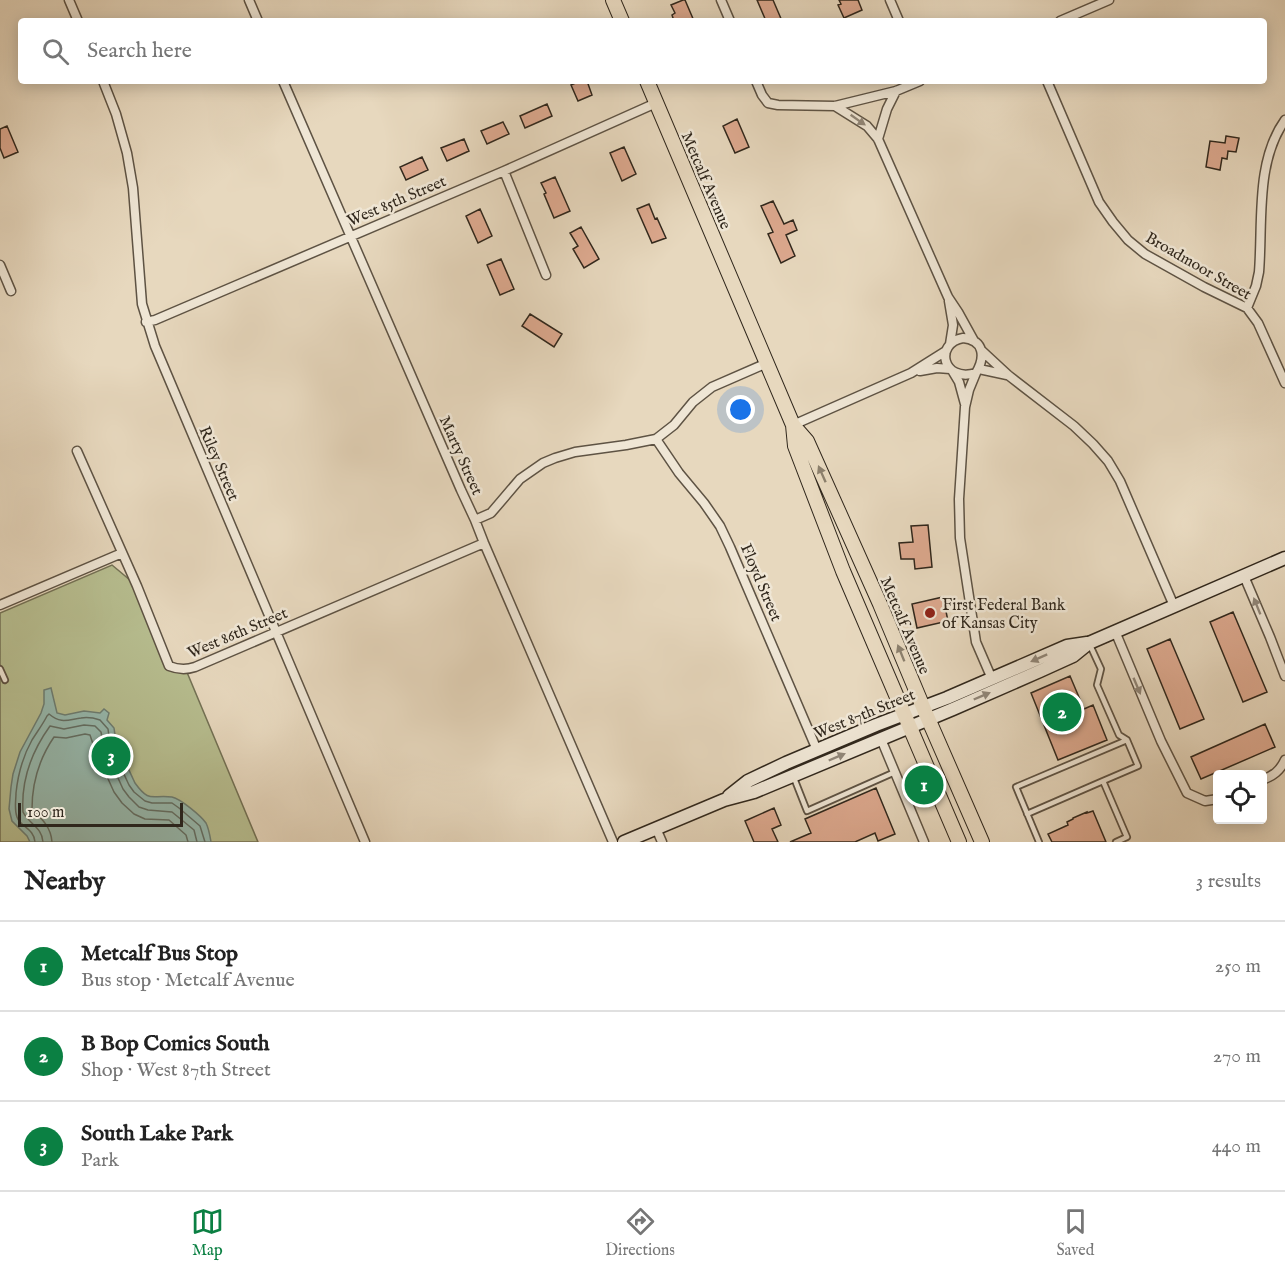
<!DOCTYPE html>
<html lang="en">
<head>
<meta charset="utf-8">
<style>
	:root { --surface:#fff; --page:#f2f2f2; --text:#222; --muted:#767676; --line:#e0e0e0; --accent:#0b8043 }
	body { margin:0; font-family:"IM FELL English",serif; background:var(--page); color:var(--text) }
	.controls { position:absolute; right:18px; bottom:18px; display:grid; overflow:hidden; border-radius:6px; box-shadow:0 3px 15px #0003 }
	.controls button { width:54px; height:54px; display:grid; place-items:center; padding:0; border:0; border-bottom:2px solid var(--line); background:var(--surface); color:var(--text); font:30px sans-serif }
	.scale { position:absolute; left:18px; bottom:15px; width:165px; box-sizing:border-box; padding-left:6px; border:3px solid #30271c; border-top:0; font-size:16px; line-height:21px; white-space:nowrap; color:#30271c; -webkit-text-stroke:4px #efe6d5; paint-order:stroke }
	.you { position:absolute; left:741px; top:410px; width:21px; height:21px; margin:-15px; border:4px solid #fff; border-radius:50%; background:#1a73e8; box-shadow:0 0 0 9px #1a73e833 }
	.badge { display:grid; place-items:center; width:39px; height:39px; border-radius:50%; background:var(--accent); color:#fff; font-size:20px; font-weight:700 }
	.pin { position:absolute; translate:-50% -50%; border:3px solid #fff; box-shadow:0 2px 6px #0006 }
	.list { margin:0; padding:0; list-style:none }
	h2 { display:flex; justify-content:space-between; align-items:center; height:78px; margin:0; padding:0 24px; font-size:26px }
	h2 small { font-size:20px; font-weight:400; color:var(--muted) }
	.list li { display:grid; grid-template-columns:39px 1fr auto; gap:18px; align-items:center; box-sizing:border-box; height:90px; padding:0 24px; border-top:2px solid var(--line) }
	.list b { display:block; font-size:22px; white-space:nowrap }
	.list p { margin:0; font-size:20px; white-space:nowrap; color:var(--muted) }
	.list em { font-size:20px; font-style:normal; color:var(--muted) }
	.icon { flex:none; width:33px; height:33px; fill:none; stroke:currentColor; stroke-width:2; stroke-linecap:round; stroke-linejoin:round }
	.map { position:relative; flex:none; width:1285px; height:842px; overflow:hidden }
	.search { position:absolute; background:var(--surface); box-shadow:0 3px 15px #0003; left:18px; right:18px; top:18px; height:66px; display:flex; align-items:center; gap:15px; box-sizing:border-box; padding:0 21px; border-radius:6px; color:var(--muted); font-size:22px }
	.sheet { height:348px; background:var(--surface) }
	nav { display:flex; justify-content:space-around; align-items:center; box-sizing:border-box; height:84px; border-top:2px solid var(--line); background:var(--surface); font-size:16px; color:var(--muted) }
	nav a { display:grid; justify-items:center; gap:3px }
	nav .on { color:var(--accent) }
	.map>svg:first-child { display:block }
</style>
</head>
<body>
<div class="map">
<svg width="1285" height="842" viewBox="0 0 1285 842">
	<rect width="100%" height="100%" fill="#e7d8be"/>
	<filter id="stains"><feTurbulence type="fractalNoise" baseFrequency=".00333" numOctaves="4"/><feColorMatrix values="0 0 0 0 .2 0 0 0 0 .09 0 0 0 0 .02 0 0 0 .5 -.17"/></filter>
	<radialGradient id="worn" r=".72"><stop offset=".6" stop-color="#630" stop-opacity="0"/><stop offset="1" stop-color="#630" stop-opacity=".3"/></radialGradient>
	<path fill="#b7be90" stroke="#747256" stroke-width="1.5" d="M112,565L137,586L169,666L186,670L258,842H0V613Z"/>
	<path fill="#97baaf" stroke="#6e7f74" stroke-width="1.5" d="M51,688L57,713L65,715L84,711L100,713L104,709L109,713L107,720L114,728L116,742L135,783C150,804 152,794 172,797C181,799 201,816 206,823C209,829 210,836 211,842H30L27,836L12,821L9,809L11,787L13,774L20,752L41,713L44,704V690Z"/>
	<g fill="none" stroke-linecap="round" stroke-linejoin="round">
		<path stroke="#647066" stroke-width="1.5" d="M35,842C34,828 20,827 17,817C14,809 16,801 16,793C18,774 23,756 32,740C37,732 43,724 47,716L49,714C61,724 67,720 81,718C87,717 94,718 100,720L108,729L110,744L129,785L134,792L145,801L152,803H172L179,808L200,826L205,842
			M43,842C42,827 29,824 23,812C21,781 32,751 50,726L64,729L84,725L95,726L101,732L104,747L123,789L129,797L139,807L148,810L172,812L194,830L197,842
			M52,842C51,827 42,819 32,809C32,783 39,759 54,737L66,738L85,734L90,735L95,750L114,792L122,803L134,814L145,819L169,820L186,835L188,842"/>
	</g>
	<path fill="#dda98f" stroke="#30271c" stroke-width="1.5" d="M683,0H685L694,21H674L672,15L675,13L671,5Z
		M757,0H773L782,21H766Z
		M839,0H858L862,10L844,18L838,5L841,4Z
		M580,81H587L592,95L578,101L571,85Z
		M547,104L552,116L525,128L520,116Z
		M737,119L749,147L735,153L723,126Z
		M503,122L509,134L487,144L481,131Z
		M7,126L18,152L4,158L0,148V129Z
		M1226,136L1239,138L1236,152L1228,151L1227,159L1222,158L1220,170L1206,167L1210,141L1225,143Z
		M464,139L469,151L447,161L441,148Z
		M624,147L636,174L622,181L610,153Z
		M422,157L428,170L406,180L400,167Z
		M555,177L570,211L554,218L544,194L546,193L541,183Z
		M773,201L784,224L793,220L797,230L786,235L795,256L781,263L768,234L773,232L761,206Z
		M649,204L655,219L657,218L666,238L652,243L637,209Z
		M480,209L492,236L478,243L466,216Z
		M581,227L599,259L584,268L573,249L578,246L570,233Z
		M501,259L514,289L500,295L487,265Z
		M530,314L562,334L554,347L522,326Z
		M928,525L932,567L915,569L914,559H901L899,543L913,542L911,526Z
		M943,597L948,621L917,628L912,604Z
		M1233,612L1267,692L1243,702L1210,622Z
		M1170,639L1204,719L1180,729L1147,649Z
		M1070,676L1084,709L1093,705L1107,740L1058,760L1031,693Z
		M1265,724L1275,747L1201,779L1191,757Z
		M876,788L895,834L878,841L875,833L855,842H790L811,833L805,819Z
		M774,808L781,825L772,829L778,842H754L745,821Z
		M1093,811L1106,842H1052L1048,834L1068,825L1067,822L1073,819V818L1087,812V813Z"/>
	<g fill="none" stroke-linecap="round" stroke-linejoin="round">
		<g stroke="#5e5344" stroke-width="8">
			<path id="lane" d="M1089,643L1101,669L1097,685L1119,735L1127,740L1138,766L1103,781L1127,837L1116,842
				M0,669L5,680
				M794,778L807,811L895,772
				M1027,814L1103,781
				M1039,842L1016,787L1127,740"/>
		</g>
		<g stroke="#5e5344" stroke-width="11">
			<path id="street" d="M69,0L78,21
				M249,0L258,21
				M721,0L730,21
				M890,0L899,21
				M1060,21L1109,0
				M103,81L116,114L127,153L133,188L142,304L155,346L365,842
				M283,81L461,490L475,520L484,543L613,842
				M756,81L762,95L768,103L778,105L835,106L896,91L920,81
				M1047,81L1099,202L1113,222L1128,240L1145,254L1204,287L1247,308L1258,323L1285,383
				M835,106L867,126L878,139L948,297L958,312L974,341
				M878,139L887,109L896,91
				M504,171L546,275
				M0,265L11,291
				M949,301L953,325L950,344
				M1247,308L1256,286L1259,272C1263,223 1255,162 1285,120
				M146,322L155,320L504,171L656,103
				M963,338C985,340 985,358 976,373C942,383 934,343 963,338Z
				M981,350L1008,375L1074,426L1093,444L1108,461L1120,481L1174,606
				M979,369L1007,375
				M920,371L937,368L950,369
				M953,372L959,382L965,404
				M976,373L969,390L965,407L959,499L960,538L976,642L992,679
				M793,425L911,373L946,351
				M656,439L679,473L704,503L720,526L730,547L817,750
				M77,451L137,586L169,666C179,670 186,670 195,667L484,543
				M475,520L491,513L520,479L543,463L555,458L575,452L626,445L656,439L674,425L693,402L712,387L767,363
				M1244,576L1270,637L1285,676
				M0,605L122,553
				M1115,631L1161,741L1187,793L1205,801L1218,799
				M881,739L924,842
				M1262,780C1273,776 1280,771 1285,760
				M656,828L662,842"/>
		</g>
		<g stroke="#30271c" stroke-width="15">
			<path id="secondary" d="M729,796L748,781L786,763L876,725L947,698L1067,646L1087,643
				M624,842L724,800L754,792L953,709L1040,671L1073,656L1089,643L1285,558"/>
		</g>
		<g stroke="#30271c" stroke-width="16">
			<path id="primary" d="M613,0L622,21
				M647,81L793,425L795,446L843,571L959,842
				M793,425L807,441L880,604L923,707L982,842"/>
		</g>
		<use href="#lane" stroke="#efe6d5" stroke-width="4.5"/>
		<use href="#street" stroke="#efe6d5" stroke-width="8"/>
		<use href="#secondary" stroke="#efe6d5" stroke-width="12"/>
		<use href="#primary" stroke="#e7d8be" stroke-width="14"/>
	</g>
	<defs><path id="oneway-solid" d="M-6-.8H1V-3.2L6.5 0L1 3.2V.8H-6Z" transform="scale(1.5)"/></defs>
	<g fill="#908678">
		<use href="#oneway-solid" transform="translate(858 120) rotate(35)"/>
		<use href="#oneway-solid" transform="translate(1257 606) rotate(-112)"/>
		<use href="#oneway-solid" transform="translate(1039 658) rotate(156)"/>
		<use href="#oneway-solid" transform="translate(1137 686) rotate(67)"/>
		<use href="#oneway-solid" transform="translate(982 696) rotate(-23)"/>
		<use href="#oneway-solid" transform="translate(837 757) rotate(-23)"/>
	</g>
	<g fill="#8c806d">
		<use href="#oneway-solid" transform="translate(822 474) rotate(-114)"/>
		<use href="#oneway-solid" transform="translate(901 653) rotate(-112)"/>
	</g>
	<circle fill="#8f2418" stroke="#efe6d5" stroke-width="2" cx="930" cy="613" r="6"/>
	<g text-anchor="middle" stroke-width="5" stroke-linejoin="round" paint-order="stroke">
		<g font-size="16" fill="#30271c" stroke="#efe6d5">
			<text transform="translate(707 180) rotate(67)" y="6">Metcalf Avenue</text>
			<text transform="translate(396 200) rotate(-23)" y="6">West 85th Street</text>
			<text transform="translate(1199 265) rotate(30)" y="6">Broadmoor Street</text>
			<text transform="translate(462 455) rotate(66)" y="6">Marty Street</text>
			<text transform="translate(220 463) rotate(67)" y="6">Riley Street</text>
			<text transform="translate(762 582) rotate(67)" y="6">Floyd Street</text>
			<text transform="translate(906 625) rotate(67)" y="6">Metcalf Avenue</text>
			<text transform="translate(237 632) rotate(-23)" y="6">West 86th Street</text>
			<text transform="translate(864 713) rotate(-22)" y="6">West 87th Street</text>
		</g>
		<g font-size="16" fill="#30271c" stroke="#efe6d5" text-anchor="start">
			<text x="942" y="610">First Federal Bank<tspan x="942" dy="18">of Kansas City</tspan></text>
		</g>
	</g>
	<rect width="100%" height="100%" filter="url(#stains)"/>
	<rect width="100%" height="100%" fill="url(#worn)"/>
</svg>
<div class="controls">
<button><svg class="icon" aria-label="locate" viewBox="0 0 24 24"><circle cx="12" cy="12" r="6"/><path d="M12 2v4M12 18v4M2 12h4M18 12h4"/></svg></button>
</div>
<div class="scale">100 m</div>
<div class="you"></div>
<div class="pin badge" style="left:924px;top:785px">1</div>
<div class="pin badge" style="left:1062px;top:712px">2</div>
<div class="pin badge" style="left:111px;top:756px">3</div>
<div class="search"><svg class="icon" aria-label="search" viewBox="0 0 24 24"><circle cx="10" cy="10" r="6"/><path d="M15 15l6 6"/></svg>Search here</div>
</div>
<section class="sheet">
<h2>Nearby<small>3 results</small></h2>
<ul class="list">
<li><span class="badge">1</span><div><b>Metcalf Bus Stop</b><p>Bus stop · Metcalf Avenue</p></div><em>250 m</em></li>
<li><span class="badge">2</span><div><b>B Bop Comics South</b><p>Shop · West 87th Street</p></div><em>270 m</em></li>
<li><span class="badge">3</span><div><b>South Lake Park</b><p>Park</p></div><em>440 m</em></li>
</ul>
</section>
<nav>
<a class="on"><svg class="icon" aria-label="map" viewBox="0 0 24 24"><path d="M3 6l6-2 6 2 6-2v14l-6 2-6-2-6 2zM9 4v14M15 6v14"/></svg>Map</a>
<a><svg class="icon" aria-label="directions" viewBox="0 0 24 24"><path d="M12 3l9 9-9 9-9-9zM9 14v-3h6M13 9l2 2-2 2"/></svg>Directions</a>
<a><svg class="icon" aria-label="saved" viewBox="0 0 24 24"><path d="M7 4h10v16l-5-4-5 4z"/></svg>Saved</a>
</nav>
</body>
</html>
